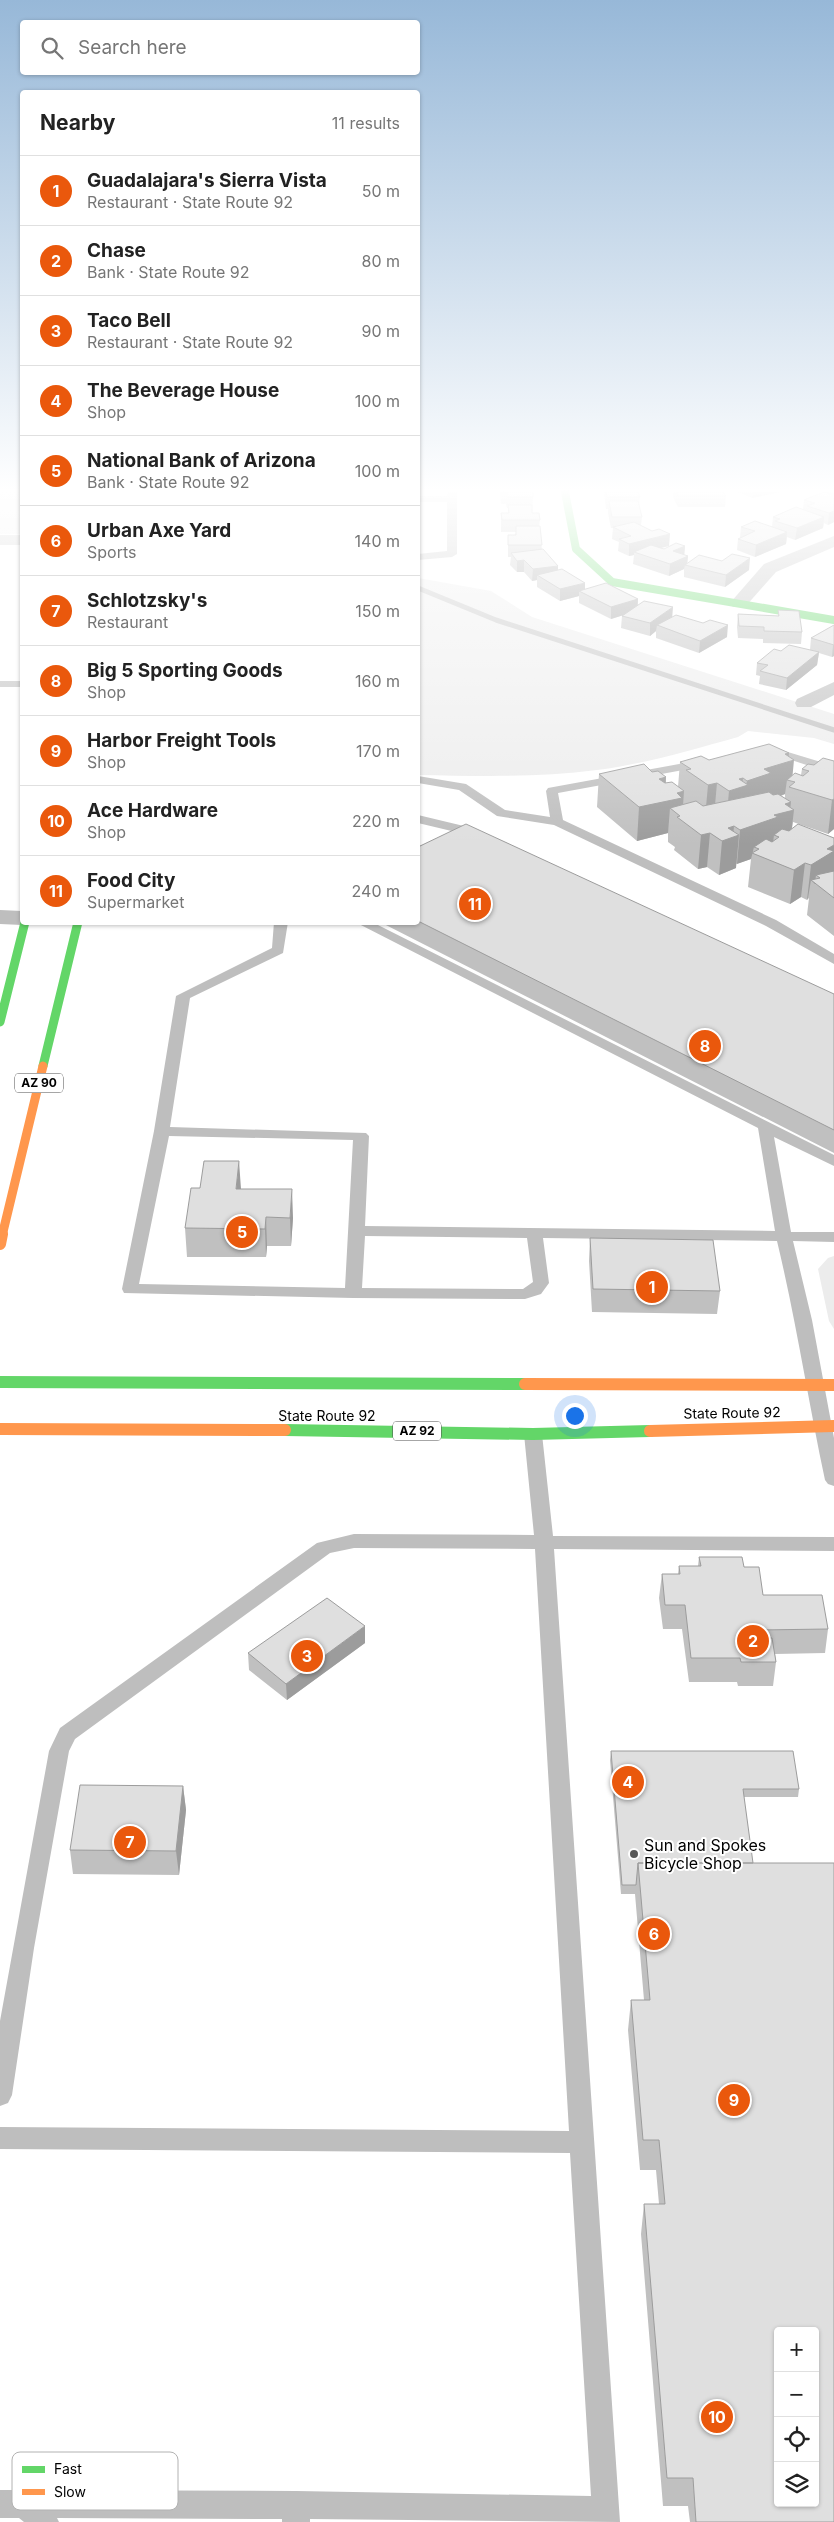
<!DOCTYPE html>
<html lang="en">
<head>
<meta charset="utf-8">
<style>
	:root { --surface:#fff; --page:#f6f6f6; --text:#222; --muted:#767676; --line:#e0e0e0; --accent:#ea580c }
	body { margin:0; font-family:Inter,sans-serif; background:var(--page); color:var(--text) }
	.controls { position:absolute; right:15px; bottom:15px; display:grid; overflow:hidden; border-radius:5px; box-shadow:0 1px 4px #0004 }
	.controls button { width:45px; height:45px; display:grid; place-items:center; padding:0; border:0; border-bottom:1px solid var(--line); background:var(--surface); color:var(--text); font:25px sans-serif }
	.you { position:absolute; left:574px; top:1415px; width:18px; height:18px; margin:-12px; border:4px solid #fff; border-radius:50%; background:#1a73e8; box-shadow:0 0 0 8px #1a73e833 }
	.badge { display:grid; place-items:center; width:32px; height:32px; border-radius:50%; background:var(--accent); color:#fff; font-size:16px; font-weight:700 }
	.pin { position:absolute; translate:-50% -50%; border:2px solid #fff; box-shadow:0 1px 5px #0006 }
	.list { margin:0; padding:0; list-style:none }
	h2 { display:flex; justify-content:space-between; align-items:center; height:65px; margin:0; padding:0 20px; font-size:21px }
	h2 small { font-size:16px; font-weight:400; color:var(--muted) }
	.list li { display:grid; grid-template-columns:32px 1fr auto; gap:15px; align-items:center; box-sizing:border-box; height:70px; padding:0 20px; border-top:1px solid var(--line) }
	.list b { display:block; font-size:19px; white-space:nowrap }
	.list p { margin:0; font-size:16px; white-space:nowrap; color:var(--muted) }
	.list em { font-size:16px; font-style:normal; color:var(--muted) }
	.icon { flex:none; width:28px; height:28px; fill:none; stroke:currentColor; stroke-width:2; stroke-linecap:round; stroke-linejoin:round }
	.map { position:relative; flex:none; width:834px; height:2522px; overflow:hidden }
	.search { position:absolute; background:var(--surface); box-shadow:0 1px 4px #0004; left:20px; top:20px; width:400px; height:55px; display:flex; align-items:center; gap:12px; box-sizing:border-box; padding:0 18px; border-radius:5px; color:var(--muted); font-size:19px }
	.panel { position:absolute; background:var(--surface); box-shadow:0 1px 4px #0004; left:20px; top:90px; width:400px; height:835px; border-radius:5px }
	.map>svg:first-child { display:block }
</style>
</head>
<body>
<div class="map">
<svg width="834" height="2522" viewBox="0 0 834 2522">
	<rect width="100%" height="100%" fill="#fff"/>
	<path fill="#ececec" d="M0,492H22V534H0Z
		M418,578L491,591L532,617L834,714V744L814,738L748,731L738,737C691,750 645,764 597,770C537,778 477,776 418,775Z
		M834,1256V1329L829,1321L818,1269L828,1258Z"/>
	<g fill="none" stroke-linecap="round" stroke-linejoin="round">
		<path stroke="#bfbfbf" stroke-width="5" d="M418,588L496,620L834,730"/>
		<path fill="#bebebe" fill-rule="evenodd" d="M448,492H457V554L452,557L418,560V554L447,551V502H418V496H447Z
			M0,681H22V687H0Z
			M768,746L834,766V774L764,751V747Z
			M701,760L707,764L705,766L558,793L563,820L776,920L834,954V964L766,926L554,825L497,816L459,790L418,783V776L466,784L505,810L550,817L546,791L548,788Z
			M418,815L468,827L484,836L478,840L460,833L418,823Z
			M274,922H288L283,953L190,998L170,1127L366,1133L369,1136L365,1226L775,1231L758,1128L355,922H372L834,1155V1166L774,1137L791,1232H834V1242L793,1241L812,1320L834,1438V1486L828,1484L825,1480C808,1400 796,1320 777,1241L543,1238L549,1283L541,1294L525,1299L353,1298L124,1293L122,1289L154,1131L176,996L272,948ZM169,1136L353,1140L345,1288L139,1284ZM365,1236L527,1238L533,1282L523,1289L362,1288Z
			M533,1428L539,1430L542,1434L553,1536L834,1537V1551L554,1549L620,2522L310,2519V2522H282V2519L57,2518L59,2522H24L19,2518H0V2490L296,2491L591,2496L570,2153L0,2149V2127L569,2131L535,1549L354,1548L330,1553L75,1739L69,1751L34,1948L12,2095L8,2103L0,2106V2021L49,1751L60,1728L317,1543L354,1534L534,1535L524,1434L527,1430Z"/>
		<path fill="#bebebe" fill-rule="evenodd" d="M0,535H22V545H0Z
			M834,536V547L776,572L745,607H733L730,603L764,564Z
			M834,682V695L811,707H797L795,703L797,699Z
			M0,910L22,911V922H30L22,925L0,924Z"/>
		<path stroke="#63d668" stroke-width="8" d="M565,492L576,549L612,582L834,620"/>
		<path stroke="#63d668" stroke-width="9" d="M0,1022L25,922
			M43,1066L78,922"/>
		<path stroke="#63d668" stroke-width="12" d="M0,1382L525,1384
			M285,1430L533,1434L650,1431"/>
		<path stroke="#ff974d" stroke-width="9" d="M2,1236L43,1066"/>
		<path stroke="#ff974d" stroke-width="12" d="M0,1244L2,1234
			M525,1384L834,1385
			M0,1429L285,1430
			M650,1431L834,1426"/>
	</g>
	<path fill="#c0c0c0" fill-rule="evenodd" d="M500,492H533V497L532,513L540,520L539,526L542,550L558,571L585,589L638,599V605L727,637L699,653L656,638V631L650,636L621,628L622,616L623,615L611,619L579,603V596L560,601L537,587V580L532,581L524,572H517L510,565L511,557H508V535H515L516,532H501V513H508V508H507L506,504H501Z
		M604,492H638L640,497L639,506L642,517L641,525L661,548L664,549L685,546L684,555L688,556L687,564L749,570L725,587L684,577V569L669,576L633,564L634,555L629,556L618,551L619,542L612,539L613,528H611L608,513V509H606Z
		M673,492H723L726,496L725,507H678L673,497Z
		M738,492H780L752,498Z
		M824,492H834V522L828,525L824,523L823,528L795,540L787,537L786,544L755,557L737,550L738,539L740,538L741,527H772L773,517L803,510L804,500Z
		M778,610L802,632L801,644L763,643V639L738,638L737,627L738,614L778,616Z
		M834,625V656L832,657L819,653L817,665L786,690L759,684L760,676L756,675L757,663L781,651L810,650L811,638Z
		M789,757L792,775H801L802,769L814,765L834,761V829L828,834L793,822L792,829L834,838V936L807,915L809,898L807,900L801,897L790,904L748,887L751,859L736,864V868L719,875L707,867L698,869L674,850L675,847L668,842V833L637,841L597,807L599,774L652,772L666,777V783L678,787L680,762ZM785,794V798L781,796Z
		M418,847L834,994V1153L380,922H418Z
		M241,1189L293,1218L291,1246H267L266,1257H187L185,1228Z
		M590,1238L720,1291L717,1314L592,1312L589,1261Z
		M699,1557L744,1567L763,1595L828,1629L825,1653L775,1654L776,1662L773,1686H738L737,1682H689L682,1629H663L659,1598L662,1574H678L679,1566H698Z
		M365,1643L287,1700L249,1670L248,1653Z
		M611,1751L799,1789L798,1797H744L834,2522H690L688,2506H663L641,2234L644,2204H659L656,2170H640L628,2030L631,2000H644L635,1894H621L610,1760Z
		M183,1786L186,1810L179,1875L73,1874L70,1850Z"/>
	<path fill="#9c9c9c" d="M753,492H780L752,498Z
		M834,511V522L828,525L829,513Z
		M824,517L823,528L795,540L797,528Z
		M787,532L786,544L755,557L756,545Z
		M670,534L669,546L638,554L634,552V555L629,556V544Z
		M685,546L684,558L688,556L687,566L685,565L684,569L669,576L670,564L673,551Z
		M750,558L749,570L725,587L726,575Z
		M524,560V572H517V561Z
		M558,566V578L537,575V580L532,581L533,569Z
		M585,583V593L579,591V596L560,601V589Z
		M638,599L637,611L611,619V607Z
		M673,607L672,620L657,625L656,631L650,636V623Z
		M728,625L727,637L699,653L700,641Z
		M833,645H834V656L832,657Z
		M819,652L817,665L786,690L787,678Z
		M789,753L788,762L794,760L792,781L787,780L785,794L768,800L726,824L729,791L739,779L743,778L742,787L746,785L747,781L785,754Z
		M666,777L664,802L677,793L684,791L682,821L680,816L670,808L668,833L637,841L639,807L659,779Z
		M717,783L714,816L705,818L708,785Z
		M834,799V829L828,834L832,800Z
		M791,802L790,811L794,810L790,843L774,835L772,852L754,847L751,859L737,864L740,830L774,815L785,804Z
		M734,826L733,837L739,835L736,868L719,875L722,841L728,828Z
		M710,833L707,867L698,869L701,835Z
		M834,845V876L820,878L816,875L815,884L811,880L808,898L807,900L811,865L827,849Z
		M805,863L801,897L790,904L794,870Z
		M239,1161L241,1189H236Z
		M292,1189L293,1218L291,1246L290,1218Z
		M266,1217L267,1246L266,1257L265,1229Z
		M365,1626V1643L287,1700L286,1684Z
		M183,1786L186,1810L179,1875L176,1851Z"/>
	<path fill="#dfdfdf" stroke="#9c9c9c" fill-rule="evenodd" d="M501,492H533V497H507V492Z
		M606,492H638L640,497H607Z
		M677,492H723L726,496H678Z
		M824,492L834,495V511L829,513L807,506L815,503L804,500Z
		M609,501H638L642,517H612Z
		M508,505H532V513H539L540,520H502L501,513H509Z
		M796,507L824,517L797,528L775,521L780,519L773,517Z
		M755,521L787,532L756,545L738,539L755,531L741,527Z
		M634,522L652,531L659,529L670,534L629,544L619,539L631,536L613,527Z
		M516,526H540L542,545H508V535H516Z
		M676,543L685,546L673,551L688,556L670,564L634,552L651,545L664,549Z
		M543,549L558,566L533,569L524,560L517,561L511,553Z
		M732,554L750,558L726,575L685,565L699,555L722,561Z
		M562,569L585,583L560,589L537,575Z
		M606,583L638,599L611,607L579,591Z
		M644,601L673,607L650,623L622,616Z
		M778,610L799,611L802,632L764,631V627L739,626L738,614L779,616Z
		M676,615L703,623L710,620L728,625L700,641L657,625Z
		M834,625V645L811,638Z
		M789,645L819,652L787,678L760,671L768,665L757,663L774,649L781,651Z
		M769,744L789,753L785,754L794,760L764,769L771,773L747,781L743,778L739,779L748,785L729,791L717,783L708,785L686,770L691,769L680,762L701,756L709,760Z
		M823,758L834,761V799L832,800L789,787L795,782L787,780L795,773L803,776L809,771L802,769L808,764L814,765Z
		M644,764L652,772L658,771L666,777L659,779L665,783L672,782L684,791L677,793L682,798L639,807L599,774Z
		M769,792L773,795L778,794L791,802L785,804L794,810L774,815L778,817L740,830L734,826L728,828L739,835L722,841L710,833L701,835L677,817L680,816L670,808L696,801L703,806Z
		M466,824L834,994V1130L418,921V847Z
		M798,824L834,838V845L827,849L834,851L811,865L805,863L794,870L752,853L759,849L754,847L766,839L772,842L779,837L774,835L782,829L789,831Z
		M834,871V898L811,880L820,878L816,875Z
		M204,1161H239L236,1189H292L290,1218L266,1217L265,1229L185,1228L191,1188H200Z
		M590,1238L713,1240L720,1291L593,1289Z
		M699,1557H742L744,1567H759L763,1595H822L828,1629L759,1630L761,1638H772L776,1662H741L740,1658H691L685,1605H665L662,1574H680L679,1566H701Z
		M327,1598L365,1626L286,1684L248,1653Z
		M611,1751H793L799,1789H743L753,1863H638L636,1885H622Z
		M80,1785L183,1786L176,1851L70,1850Z
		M638,1863H834V2522H696L693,2478H667L644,2204H665L659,2140H643L631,2000H650ZM778,2331H815V2503H778Z"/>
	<linearGradient id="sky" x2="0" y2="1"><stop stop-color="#97b8d8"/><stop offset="0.58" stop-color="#fff"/><stop offset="1" stop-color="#fff" stop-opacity="0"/></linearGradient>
	<rect width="834" height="845" fill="url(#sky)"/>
	<circle fill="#595959" stroke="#fff" stroke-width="2" cx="634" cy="1854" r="5"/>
	<g text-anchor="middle" stroke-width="4" stroke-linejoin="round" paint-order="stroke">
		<g fill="#fff" stroke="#4c4c4c" stroke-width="1">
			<rect x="15" y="1073.5" width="48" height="19" rx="4"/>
			<rect x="393" y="1421.5" width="48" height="19" rx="4"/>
		</g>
		<g font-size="12" font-weight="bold" fill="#000">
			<text x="39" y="1087">AZ 90</text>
			<text x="417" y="1435">AZ 92</text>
		</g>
		<g font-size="14" fill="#000" stroke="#fff">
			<text transform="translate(732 1413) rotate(-1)" y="5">State Route 92</text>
			<text x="327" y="1421">State Route 92</text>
		</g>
		<g font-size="16" fill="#000" stroke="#fff" text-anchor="start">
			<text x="644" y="1851">Sun and Spokes<tspan x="644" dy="18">Bicycle Shop</tspan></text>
		</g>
	</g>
	<rect x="12" y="2452" width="166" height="58" rx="8" fill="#fff" stroke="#b2b2b2" stroke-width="1"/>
	<rect x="22" y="2466" width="23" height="7" fill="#63d668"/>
	<rect x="22" y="2489" width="23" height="6" fill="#ff974d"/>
	<g font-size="14" fill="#000">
		<text x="54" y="2474">Fast</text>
		<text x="54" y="2497">Slow</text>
	</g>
</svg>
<div class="controls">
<button>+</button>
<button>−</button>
<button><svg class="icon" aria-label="locate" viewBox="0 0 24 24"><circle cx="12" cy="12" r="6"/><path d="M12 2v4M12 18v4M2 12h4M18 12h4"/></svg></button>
<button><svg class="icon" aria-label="layers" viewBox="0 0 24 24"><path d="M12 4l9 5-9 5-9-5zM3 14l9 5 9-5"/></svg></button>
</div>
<div class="you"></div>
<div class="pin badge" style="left:652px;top:1287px">1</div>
<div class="pin badge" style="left:753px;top:1641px">2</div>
<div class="pin badge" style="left:307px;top:1656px">3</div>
<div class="pin badge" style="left:628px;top:1782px">4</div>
<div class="pin badge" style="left:242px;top:1232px">5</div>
<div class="pin badge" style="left:654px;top:1934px">6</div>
<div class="pin badge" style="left:130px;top:1842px">7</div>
<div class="pin badge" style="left:705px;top:1046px">8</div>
<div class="pin badge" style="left:734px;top:2100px">9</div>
<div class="pin badge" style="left:717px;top:2417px">10</div>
<div class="pin badge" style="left:475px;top:904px">11</div>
<div class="search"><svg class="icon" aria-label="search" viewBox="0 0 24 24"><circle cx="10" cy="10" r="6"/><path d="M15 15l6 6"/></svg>Search here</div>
<section class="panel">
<h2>Nearby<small>11 results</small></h2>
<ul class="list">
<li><span class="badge">1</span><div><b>Guadalajara's Sierra Vista</b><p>Restaurant · State Route 92</p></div><em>50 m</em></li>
<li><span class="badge">2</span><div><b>Chase</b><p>Bank · State Route 92</p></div><em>80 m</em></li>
<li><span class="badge">3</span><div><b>Taco Bell</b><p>Restaurant · State Route 92</p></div><em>90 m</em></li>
<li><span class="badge">4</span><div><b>The Beverage House</b><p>Shop</p></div><em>100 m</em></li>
<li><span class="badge">5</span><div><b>National Bank of Arizona</b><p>Bank · State Route 92</p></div><em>100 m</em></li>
<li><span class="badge">6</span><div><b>Urban Axe Yard</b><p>Sports</p></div><em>140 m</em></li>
<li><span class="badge">7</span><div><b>Schlotzsky's</b><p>Restaurant</p></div><em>150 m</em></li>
<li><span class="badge">8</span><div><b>Big 5 Sporting Goods</b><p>Shop</p></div><em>160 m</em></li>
<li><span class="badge">9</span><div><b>Harbor Freight Tools</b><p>Shop</p></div><em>170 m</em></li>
<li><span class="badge">10</span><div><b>Ace Hardware</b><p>Shop</p></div><em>220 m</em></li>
<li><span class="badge">11</span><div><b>Food City</b><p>Supermarket</p></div><em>240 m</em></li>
</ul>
</section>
</div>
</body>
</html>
